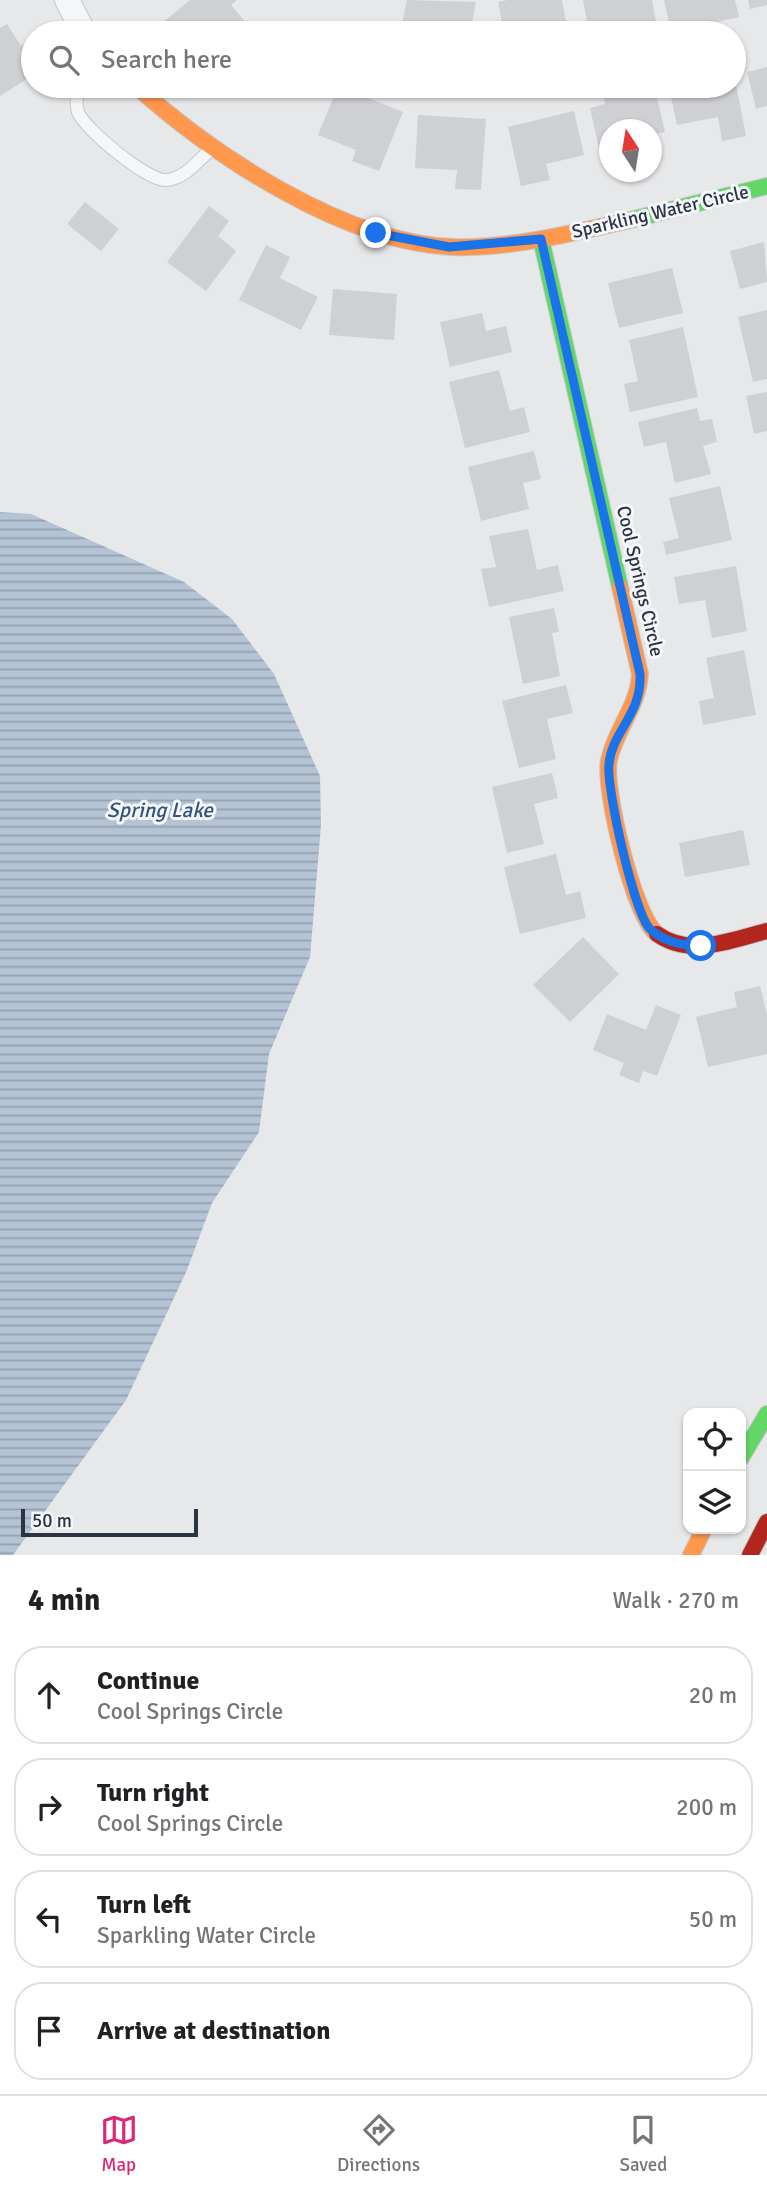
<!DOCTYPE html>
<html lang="en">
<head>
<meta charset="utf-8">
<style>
	:root { --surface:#fff; --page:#f6f6f6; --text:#202124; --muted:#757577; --line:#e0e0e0; --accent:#db2777 }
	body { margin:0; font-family:Signika,sans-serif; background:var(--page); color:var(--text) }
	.controls { position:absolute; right:21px; bottom:21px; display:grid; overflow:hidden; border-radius:14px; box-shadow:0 2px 5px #0004 }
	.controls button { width:63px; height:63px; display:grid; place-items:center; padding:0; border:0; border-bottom:2px solid var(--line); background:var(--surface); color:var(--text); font:35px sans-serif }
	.compass { position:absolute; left:599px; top:119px; width:63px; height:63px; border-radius:50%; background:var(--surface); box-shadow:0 2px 5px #0004; rotate:348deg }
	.scale { position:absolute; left:21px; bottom:18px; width:177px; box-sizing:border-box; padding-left:7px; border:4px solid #2b3445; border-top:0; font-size:19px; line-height:24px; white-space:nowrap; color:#2b3445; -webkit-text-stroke:5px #f4f6f9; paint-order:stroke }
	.stop { position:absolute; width:21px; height:21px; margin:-16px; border:5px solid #1a73e8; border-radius:50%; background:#fff }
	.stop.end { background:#1a73e8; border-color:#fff; box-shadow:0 2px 7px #0008 }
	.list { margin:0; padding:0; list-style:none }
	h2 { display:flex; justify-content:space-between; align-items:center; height:91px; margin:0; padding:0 28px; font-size:30px }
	h2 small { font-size:23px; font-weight:400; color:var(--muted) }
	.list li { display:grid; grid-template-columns:46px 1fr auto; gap:21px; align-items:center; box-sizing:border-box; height:98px; margin:0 14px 14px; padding:0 14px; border:2px solid var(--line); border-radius:28px }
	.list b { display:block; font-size:26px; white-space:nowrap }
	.list p { margin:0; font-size:23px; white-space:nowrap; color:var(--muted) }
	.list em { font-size:23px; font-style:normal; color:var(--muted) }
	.icon { flex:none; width:38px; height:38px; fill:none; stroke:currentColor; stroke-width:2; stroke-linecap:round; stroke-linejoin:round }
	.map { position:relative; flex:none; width:767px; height:1555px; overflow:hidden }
	.search { position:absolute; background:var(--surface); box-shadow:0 2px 5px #0004; left:21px; right:21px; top:21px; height:77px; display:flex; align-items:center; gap:18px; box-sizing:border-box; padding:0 24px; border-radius:38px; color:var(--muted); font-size:26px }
	.sheet { height:539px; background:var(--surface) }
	nav { display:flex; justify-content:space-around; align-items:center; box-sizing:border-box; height:98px; border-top:2px solid var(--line); background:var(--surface); font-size:19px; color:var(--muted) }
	nav a { display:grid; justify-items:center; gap:4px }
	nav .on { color:var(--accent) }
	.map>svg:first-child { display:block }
</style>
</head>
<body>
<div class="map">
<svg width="767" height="1555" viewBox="0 0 767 1555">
	<defs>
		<pattern id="water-rules" width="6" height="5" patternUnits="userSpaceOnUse" patternTransform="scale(1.75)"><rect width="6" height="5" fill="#b4c4d5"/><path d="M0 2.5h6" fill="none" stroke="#93a0af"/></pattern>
	</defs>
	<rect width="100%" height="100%" fill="#e6e8ea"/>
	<path fill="url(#water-rules)" d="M0,512L31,514L184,582L232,619L274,674L320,776L321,825L310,957L269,1054L259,1132L212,1203L187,1270L126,1400L13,1555H0Z"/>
	<path fill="#ced0d3" d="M190,0H237L231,5L247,24L237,33H204L200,28L193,33H167L160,25Z
		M407,0L476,2L470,33H400Z
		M507,0H562L568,33H504L498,2Z
		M583,0H652L658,33H589Z
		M664,0H735L739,17L671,32Z
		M748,0H767V5L750,9Z
		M7,24L21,46L27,42L33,53V75L0,96V28Z
		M767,67V106L756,109L747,72Z
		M735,80L746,136L722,141L718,117L677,125L669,88L734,86Z
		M338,86L403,112L379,171L352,161L356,150L318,135Z
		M637,86L639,96L656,93L665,132L652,135V130H610V145L599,148L590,108L605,104L603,93Z
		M574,111L584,155L546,164L550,180L521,186L508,127Z
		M418,115L486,119L481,190L455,189L457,170L415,168Z
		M85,202L119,229L101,251L67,224Z
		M209,206L229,221L218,236L236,251L206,291L167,262Z
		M764,242L767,282L740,289L730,251Z
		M266,245L290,257L280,278L318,297L301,330L239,300Z
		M672,268L683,313L619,328L608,283Z
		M333,289L397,294L394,340L329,335Z
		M767,310V379L753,382L738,317Z
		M482,313L486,331L506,326L512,352L450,367L440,322Z
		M683,327L698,397L630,412L624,384L638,381L629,340Z
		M499,370L510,411L524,407L530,432L465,448L449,382Z
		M767,392V431L754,434L746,396Z
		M697,408L700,421L712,419L717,442L703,446L711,474L675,483L666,442L644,447L638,422Z
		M534,451L541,479L523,483L529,509L481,521L468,467Z
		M720,486L732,540L666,555L663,542L679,538L669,498Z
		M528,529L537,570L558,565L564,591L489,607L481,569L496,567L489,536Z
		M736,566L747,631L712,638L705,600L679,604L674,577Z
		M554,608L559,632L552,633L560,676L523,684L509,617Z
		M744,650L756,715L703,725L699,701L714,698L706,658Z
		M566,685L573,713L547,719L556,759L519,768L502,701Z
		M552,773L558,798L534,804L544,844L507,853L492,787Z
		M743,830L750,865L685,877L679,843Z
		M556,854L566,895L580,891L586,918L520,934L504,867Z
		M583,937L619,974L570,1022L533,985Z
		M760,986L767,1015V1054L708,1067L696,1017L737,1007L734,992Z
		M656,1005L681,1015L657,1076L643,1071L639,1083L619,1075L624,1063L593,1050L607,1014L646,1030Z"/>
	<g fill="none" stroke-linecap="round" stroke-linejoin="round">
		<g stroke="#c4c6c8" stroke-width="14">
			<path id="lane" d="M79,86C77,94 75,104 78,112C84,129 149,182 166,180C184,179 197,162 210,150"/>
		</g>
		<g stroke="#c4c6c8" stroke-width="26">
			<path id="street" d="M67,0L84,33"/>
		</g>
		<g stroke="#c4c6c8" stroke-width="18">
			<path id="fast" d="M626,221L767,186
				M541,239L620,587
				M741,1458L767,1414"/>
		</g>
		<g stroke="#c4c6c8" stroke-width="18">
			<path id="slow" d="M136,86C214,156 345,243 453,247C508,249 573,233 626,221
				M620,587L640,674C638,707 616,728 609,760C603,788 634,917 657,934
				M691,1555L704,1529"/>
		</g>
		<g stroke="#c4c6c8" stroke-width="18">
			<path id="jam" d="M657,934C691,958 730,940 767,931
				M750,1555L767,1522"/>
		</g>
		<use href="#lane" stroke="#f5f6f7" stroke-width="12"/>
		<use href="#street" stroke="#f5f6f7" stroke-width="24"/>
		<use href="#fast" stroke="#63d668" stroke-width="16"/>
		<use href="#slow" stroke="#ff974d" stroke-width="16"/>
		<use href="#jam" stroke="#b3261e" stroke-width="16"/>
	</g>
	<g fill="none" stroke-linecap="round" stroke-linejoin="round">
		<path stroke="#1a73e8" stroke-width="9" d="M376,233L449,247L541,239L640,674C642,715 612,731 609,764C606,788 635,917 651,930C667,943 682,945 701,946"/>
	</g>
	<g text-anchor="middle" stroke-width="6" stroke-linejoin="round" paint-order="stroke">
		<g font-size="19" fill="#2b3445" stroke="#f4f6f9">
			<text transform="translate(660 211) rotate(-13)" y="7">Sparkling Water Circle</text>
			<text transform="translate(641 581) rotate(77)" y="7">Cool Springs Circle</text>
		</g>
		<g font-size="21" font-style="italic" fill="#34527a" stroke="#f4f6f9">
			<text x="160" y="817">Spring Lake</text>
		</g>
	</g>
</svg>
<div class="controls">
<button><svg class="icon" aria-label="locate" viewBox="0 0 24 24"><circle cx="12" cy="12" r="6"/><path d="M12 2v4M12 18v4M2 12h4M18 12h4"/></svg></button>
<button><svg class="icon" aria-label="layers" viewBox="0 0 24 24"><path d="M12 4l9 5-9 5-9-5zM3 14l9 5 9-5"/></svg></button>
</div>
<svg class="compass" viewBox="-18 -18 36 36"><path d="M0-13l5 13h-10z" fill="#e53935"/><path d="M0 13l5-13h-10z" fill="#757577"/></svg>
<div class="scale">50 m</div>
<div class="stop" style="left:701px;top:946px"></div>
<div class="stop end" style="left:376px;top:233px"></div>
<div class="search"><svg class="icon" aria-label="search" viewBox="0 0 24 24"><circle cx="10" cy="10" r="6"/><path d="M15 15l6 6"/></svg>Search here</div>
</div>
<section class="sheet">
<h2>4 min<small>Walk · 270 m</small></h2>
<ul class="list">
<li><svg class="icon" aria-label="ahead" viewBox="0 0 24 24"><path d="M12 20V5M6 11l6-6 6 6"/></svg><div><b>Continue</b><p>Cool Springs Circle</p></div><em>20 m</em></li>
<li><svg class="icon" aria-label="right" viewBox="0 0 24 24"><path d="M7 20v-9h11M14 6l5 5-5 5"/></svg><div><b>Turn right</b><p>Cool Springs Circle</p></div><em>200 m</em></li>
<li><svg class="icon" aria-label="left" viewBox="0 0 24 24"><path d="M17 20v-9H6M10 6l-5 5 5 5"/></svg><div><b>Turn left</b><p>Sparkling Water Circle</p></div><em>50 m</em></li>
<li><svg class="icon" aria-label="arrive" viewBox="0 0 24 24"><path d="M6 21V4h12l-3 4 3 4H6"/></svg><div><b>Arrive at destination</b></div></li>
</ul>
</section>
<nav>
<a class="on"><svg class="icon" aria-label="map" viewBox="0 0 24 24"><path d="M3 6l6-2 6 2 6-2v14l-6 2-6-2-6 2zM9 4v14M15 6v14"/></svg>Map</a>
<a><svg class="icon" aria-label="directions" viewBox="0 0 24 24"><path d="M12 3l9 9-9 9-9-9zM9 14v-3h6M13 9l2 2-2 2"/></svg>Directions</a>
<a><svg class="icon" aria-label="saved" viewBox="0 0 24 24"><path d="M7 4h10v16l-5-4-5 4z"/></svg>Saved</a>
</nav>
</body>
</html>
